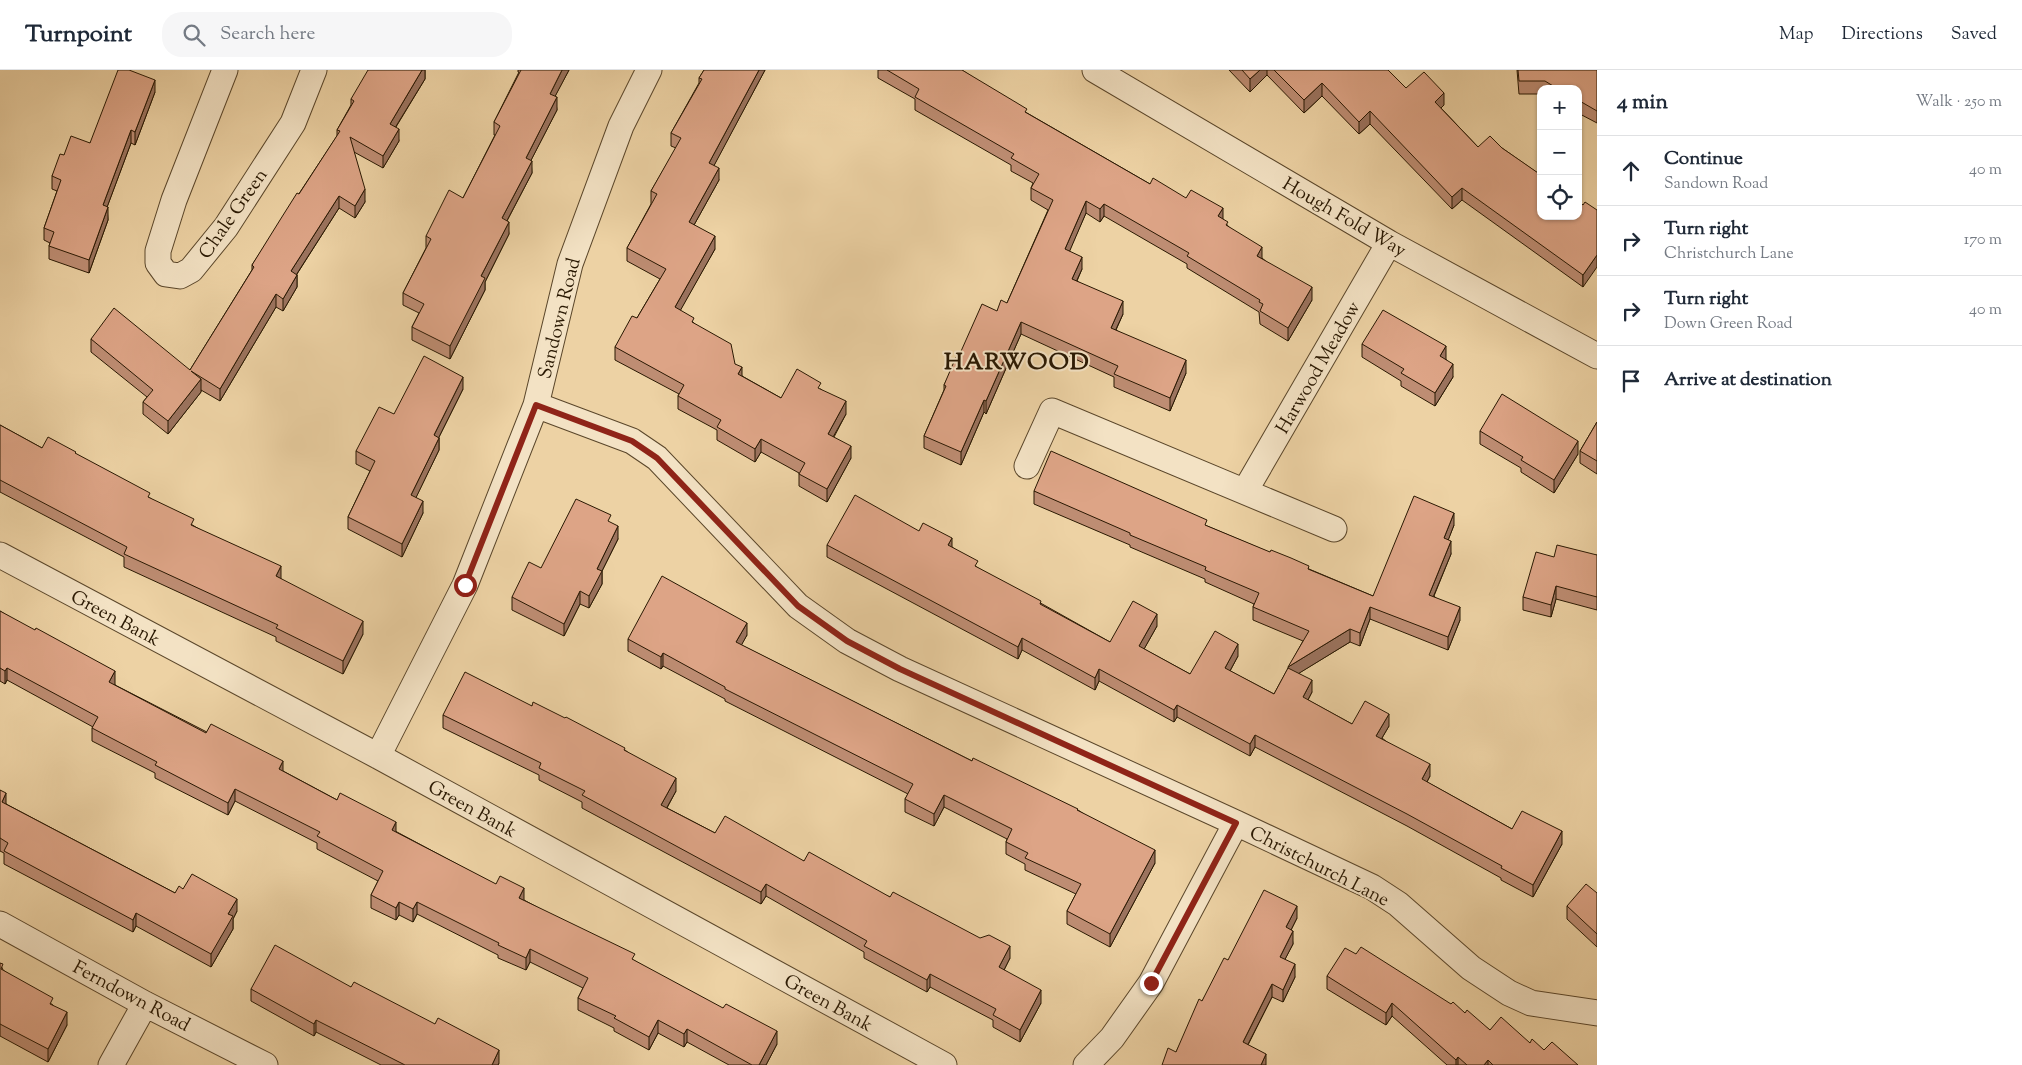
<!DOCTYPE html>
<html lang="en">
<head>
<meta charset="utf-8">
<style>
	:root { --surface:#fff; --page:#f6f6f7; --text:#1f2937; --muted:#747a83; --line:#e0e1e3 }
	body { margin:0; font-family:"Sorts Mill Goudy",serif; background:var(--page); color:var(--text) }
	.controls { position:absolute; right:15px; top:15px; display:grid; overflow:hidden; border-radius:10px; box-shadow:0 1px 4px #0004 }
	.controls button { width:45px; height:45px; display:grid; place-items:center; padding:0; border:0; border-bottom:1px solid var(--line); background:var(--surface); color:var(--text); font:25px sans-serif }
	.stop { position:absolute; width:15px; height:15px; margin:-11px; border:4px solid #8f2418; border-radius:50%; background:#fff }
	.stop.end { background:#8f2418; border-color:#fff; box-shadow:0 1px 5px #0008 }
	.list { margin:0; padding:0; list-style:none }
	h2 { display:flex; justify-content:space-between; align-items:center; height:65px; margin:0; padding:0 20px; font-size:21px }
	h2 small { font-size:16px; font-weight:400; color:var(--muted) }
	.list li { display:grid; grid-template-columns:32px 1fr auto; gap:15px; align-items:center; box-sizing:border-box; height:70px; padding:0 20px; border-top:1px solid var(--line) }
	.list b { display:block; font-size:19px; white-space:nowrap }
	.list p { margin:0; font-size:16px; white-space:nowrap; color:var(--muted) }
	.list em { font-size:16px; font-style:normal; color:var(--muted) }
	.icon { flex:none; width:28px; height:28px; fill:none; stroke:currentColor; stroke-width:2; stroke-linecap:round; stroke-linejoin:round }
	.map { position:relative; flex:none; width:1597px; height:995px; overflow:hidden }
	header { display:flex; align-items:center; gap:30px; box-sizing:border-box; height:70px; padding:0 25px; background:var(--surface); border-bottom:1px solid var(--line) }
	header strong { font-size:24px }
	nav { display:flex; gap:28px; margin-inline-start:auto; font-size:18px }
	.search { width:350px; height:45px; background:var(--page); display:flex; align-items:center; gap:12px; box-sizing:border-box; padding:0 18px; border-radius:20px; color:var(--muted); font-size:19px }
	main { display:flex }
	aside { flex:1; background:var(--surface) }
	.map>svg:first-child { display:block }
</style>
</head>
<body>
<header>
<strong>Turnpoint</strong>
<div class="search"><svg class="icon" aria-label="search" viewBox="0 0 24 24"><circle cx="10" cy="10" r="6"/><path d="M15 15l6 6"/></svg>Search here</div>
<nav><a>Map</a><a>Directions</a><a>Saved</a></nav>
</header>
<main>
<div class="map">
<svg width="1597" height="995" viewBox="0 0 1597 995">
	<rect width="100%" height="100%" fill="#edd2a4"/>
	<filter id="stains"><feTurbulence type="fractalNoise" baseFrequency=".004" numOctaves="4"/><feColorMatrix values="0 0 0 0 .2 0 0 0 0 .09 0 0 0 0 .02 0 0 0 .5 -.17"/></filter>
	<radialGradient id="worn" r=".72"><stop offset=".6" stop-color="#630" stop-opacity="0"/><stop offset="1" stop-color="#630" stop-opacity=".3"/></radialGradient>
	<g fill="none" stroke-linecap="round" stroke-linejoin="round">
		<g stroke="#5a462a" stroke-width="27">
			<path id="minor" d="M225,0L174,130L158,181V193L166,204L180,206L191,200L226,157L293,53L314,0
				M1095,0L1389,173L1597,286
				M536,335L632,371L657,388L798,536L847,571L900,599L1236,753L1372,817L1398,834L1471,898L1509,923L1531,933L1597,943
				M1027,396L1052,341L1334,459
				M1245,421L1389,173
				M0,485L378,686L944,995
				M378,686L465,515L536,335L570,194L621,56L649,0
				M0,854L145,934L265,995
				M111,995L145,934
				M1086,995L1112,968L1151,913L1236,753"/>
		</g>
		<use href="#minor" stroke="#f3e2c4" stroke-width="25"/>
	</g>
	<path fill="#be8d73" stroke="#291802" d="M425,0V9L396,57L399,71L383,98L354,82L365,132L355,148L339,138L297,204V217L283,241L276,237L220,331L201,320V322L168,364L143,344V332L147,327L91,282V269L190,300L252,200V195L337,66V60L351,35V29Z
		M518,0H569L555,26L557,40L531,90L532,103L507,151L509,164L485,212V220L450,289L412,270V257L419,243L403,235V223L426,178V166L463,128L495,65H494V52L519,2H518Z
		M704,0H765L714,95L719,110L694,155L715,179L680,240L694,253L735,294L742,306L781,328L821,319L846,344L834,367L851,388L827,432L799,416V403L761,382L755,392L717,370V360L678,339V326L679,324L615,290V277L637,248L660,209L627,191V178L651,134V121L676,78L671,76V63L699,13V8Z
		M878,0H962L1027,43L1150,114L1223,149L1228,156L1262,188L1312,230L1288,271L1260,254L1259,242L1187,198V194L1104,146L1100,152L1086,143L1069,181L1082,199L1077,211L1123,244L1116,260L1186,303L1170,341L1114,317V307L1021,264L986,344L984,342L961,395L924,378V366L944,320V315L958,288L997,241L1007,233L1048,140L1031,130V118L1033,113L1011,101V95L915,40V29L878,8Z
		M1229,0H1388L1406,18L1444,35L1441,38L1478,77L1502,78L1583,135V217L1462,130L1452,139L1370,54L1359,64L1322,26L1304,43L1267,5L1250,22Z
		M1517,0H1597V53L1578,43V19H1541V24H1519Z
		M155,22L135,75L131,73L107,137L108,150L89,203L49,189V176L50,173L44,170V158L57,121L52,119V106L64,85L90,73Z
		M1362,274L1446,289L1453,307L1435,336L1401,316V311L1362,287Z
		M463,319L439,367V380L416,427L423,443L402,487L348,459V447L370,401L356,394V381L394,344Z
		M1597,352V404L1580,393V381Z
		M0,355L42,378L76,384L150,428L194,456L281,509L363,564L343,604L276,571V567L124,497V487L0,422Z
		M1480,361L1578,384L1554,423L1521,402V398L1480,374Z
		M1034,421L1207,456L1373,526L1454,455L1448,470L1451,484L1434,526L1460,550L1448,580L1370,549L1360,576L1350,572L1299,603L1312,622L1308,630L1352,654L1389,656L1382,668L1430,706L1427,712L1512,759L1562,774L1533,827L1501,810V808L1407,756L1255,677L1250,686L1177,647L1174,652L1099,611L1095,620L1022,580L1018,589L827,487V475L952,477L978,498L1110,572L1157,556L1144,579L1190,604L1238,586L1230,601L1274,624L1303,571L1253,550V537L1254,534L1205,512V509L1130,477V475L1034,434Z
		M611,453L618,469L602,501V514L589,538L580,534L564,566L512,540V527L541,498Z
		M1597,485V540L1556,529L1551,547L1523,540V527L1554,487Z
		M0,541L115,614V615L283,701L524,830L635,891L777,974L766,995H729L687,972L684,977L658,963L649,980L614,961V958L578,940V928L583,918L530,892L526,900L498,888V885L417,844L413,852L399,845L396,850L371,838V825L378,811L317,779V773L235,731L228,745L155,708V703L92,671V658L93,657L7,610L5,614L0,611Z
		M747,565L741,575L972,691L1078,740L1155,793L1110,877L1067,854V841L1076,824L1025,800V794L1006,784V772L1007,769L944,737L934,756L905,742V729L908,724L725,631V629L663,596L661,599L628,581V569Z
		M532,636L625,680L676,721L667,738L715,763L804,791L890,827L1010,888L1004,900L1041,933L1020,972L993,957V950L930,917L927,922L864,888V882L766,826L761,834L582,738V732L539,710V705L443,658V645Z
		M0,720L6,734L175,823L183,819L237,841L233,849V859L211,897L136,856L133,862L4,794V783L0,781Z
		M1597,823V877L1567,849V836Z
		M1297,848L1291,860L1293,874L1285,889L1295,907L1283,932L1272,927L1248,975L1266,995L1176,982L1202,931L1228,890Z
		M1356,884L1465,943L1490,960L1530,973L1544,980L1578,995H1447L1392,946L1386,955L1327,919V906Z
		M0,893L3,900L53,935L67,955L48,992L0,966Z
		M351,917L499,993L498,995H381L316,962L314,966L251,931V919Z"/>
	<path fill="#9b735e" stroke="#291802" d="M422,0H425V9L390,66V54Z
		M562,0H569L550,36V24Z
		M759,0H765L709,105V93Z
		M1260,0H1267V5L1250,22V9Z
		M155,10V22L135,75V62Z
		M1322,13V26L1304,43V30Z
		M1444,23V35L1435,44V32Z
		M557,27V40L526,100V88Z
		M1370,41V54L1359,64V52Z
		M399,59V71L383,98V86Z
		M131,60V73L103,148V135Z
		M532,91V103L502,160V148Z
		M719,98V110L689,164V152Z
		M1462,118V130L1452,139V127Z
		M365,119V132L355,148V136Z
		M339,126V138L291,213V201Z
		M1086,131V143L1065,192V179Z
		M1104,134V146L1100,152V139Z
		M108,137V150L89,203V190Z
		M1223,138V151L1218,146Z
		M509,152V164L485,212V220L450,289V276L481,206Z
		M715,166V179L675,250V237Z
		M1262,177V189L1257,186Z
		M1597,185V197L1583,217V205Z
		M1082,187V199L1072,221V209Z
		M297,205V217L283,241V229Z
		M1312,217V230L1288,271V258Z
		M276,224V237L220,331V319Z
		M1123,231V244L1111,270V258Z
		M1021,252V264L986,344V331Z
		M1446,276V289L1440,298V286Z
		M1186,290V303L1170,341V328Z
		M1453,294V307L1435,336V323Z
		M742,297V310L738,304Z
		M463,307V319L434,377V365Z
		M201,309V322L168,364V351Z
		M984,330V342L961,395V382Z
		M846,331V344L828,376V364Z
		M439,368V380L411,438V425Z
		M761,369V382L755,392V379Z
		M1578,371V384L1554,423V410Z
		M851,376V388L827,432V419Z
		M423,431V443L402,487V474Z
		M1454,443V455L1444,481V468Z
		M618,456V469L602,501V514L589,538V526L597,499Z
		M952,468V480L948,475Z
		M1451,471V484L1429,537V525Z
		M281,496V509L276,506Z
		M1556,516V529L1551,547V535Z
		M580,521V534L564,566V554Z
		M1370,537V549L1360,576V563Z
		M1460,537V550L1448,580V567Z
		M1157,544V556L1139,588V576Z
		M363,551V564L343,604V591Z
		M747,553V565L736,585V572Z
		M1350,559V572L1288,610V597Z
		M1022,568V580L1018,589V577Z
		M1238,574V586L1225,610V598Z
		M663,583V596L661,599V587Z
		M7,598V610L5,614V601Z
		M1099,599V611L1095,620V608Z
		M115,601V614L109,625V612Z
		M1312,610V622L1303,639V627Z
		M1177,635V647L1174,652V640Z
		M1389,644V656L1376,678V666Z
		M1255,665V677L1250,686V674Z
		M283,691V704L279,699Z
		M1430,694V706L1422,721V709Z
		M676,708V721L661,748V735Z
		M235,719V731L228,745V733Z
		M6,723V736L2,732Z
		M944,725V737L934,756V744Z
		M396,752V765L392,760Z
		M1562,761V774L1533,827V815Z
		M1155,780V793L1110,877V864Z
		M766,814V826L761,834V822Z
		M524,818V831L519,828Z
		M237,829V841L233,849V859L211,897V884L228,844Z
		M399,832V845L396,850V838Z
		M417,832V844L413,852V839Z
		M1297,836V848L1286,870V857Z
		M136,843V856L133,862V850Z
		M1293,861V874L1280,899V887Z
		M1010,876V888L999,910V897Z
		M530,879V892L526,900V888Z
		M1295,894V907L1283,932V920Z
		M930,904V917L927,922V910Z
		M1272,914V927L1243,984V972Z
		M1041,920V933L1020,972V960Z
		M1392,933V946L1386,955V943Z
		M67,942V955L48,992V979Z
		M316,950V962L314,966V954Z
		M658,950V963L649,980V967Z
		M687,959V972L684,977V964Z
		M777,961V974L766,995H759Z
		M499,980V993L498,995H492Z
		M1266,984V995H1261Z
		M1458,987V995H1456V990Z
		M1488,990V995H1484Z"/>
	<path fill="#dda486" stroke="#291802" d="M118,0H129L155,10L135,62L131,60L103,135L108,137L89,190L49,176L54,162L44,158L61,110L52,106L60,84L64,85L71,66L90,73Z
		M368,0H422L390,54L399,59L383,86L350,67L365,119L355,136L339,126L291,201L297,205L283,229L276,224L220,319L191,301L201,309L168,351L143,332L153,320L91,269L114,238L190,300L254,197L252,195L280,150L297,123L299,124L340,61L337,60L354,31L351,29Z
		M521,0H562L550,24L557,27L526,88L532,91L502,148L509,152L481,206L485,208L450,276L412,257L424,234L403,223L431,169L426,166L449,120L463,128L500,56L494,52Z
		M704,0H759L709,93L719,98L689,152L715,166L675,237L694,248L692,252L731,274L735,294L742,297L738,304L781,328L797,299L821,313L818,318L846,331L828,364L851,376L827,419L799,404L805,393L761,369L755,379L717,357L721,350L678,326L684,315L615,277L632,246L637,248L666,199L627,178L657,124L651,121L681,68L671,63L702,9L699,8Z
		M887,0H962L1027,39L1025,42L1150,114L1153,108L1186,128L1191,120L1223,138L1218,146L1228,152L1226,155L1262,177L1257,186L1312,217L1288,258L1260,241L1263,234L1259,232L1260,230L1187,186L1189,183L1104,134L1100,139L1086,131L1065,179L1082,187L1072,209L1123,231L1111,258L1186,290L1170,328L1114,304L1118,296L1021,252L986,331L984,330L961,382L924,366L946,316L944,315L956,287L958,288L982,234L997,241L1001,230L1007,233L1053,130L1031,118L1039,104L1011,88L1014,84L915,27L919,19Z
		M1242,0H1260L1250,9Z
		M1274,0H1388L1406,18L1424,2L1444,23L1435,32L1478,77L1490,66L1502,78L1541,105V146H1578V131L1583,135L1585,132L1597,140V185L1583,205L1462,118L1452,127L1370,41L1359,52L1322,13L1304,30Z
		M1518,0H1597V41L1578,30V19H1558L1545,11H1519Z
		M1383,240L1446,276L1440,286L1453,294L1435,323L1401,303L1404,299L1362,274Z
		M424,286L463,307L434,365L439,368L411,425L423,431L402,474L348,447L375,391L356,381L379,337L394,344Z
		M1502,324L1578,371L1554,410L1521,390L1523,387L1480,361Z
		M1597,352V391L1580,381Z
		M0,355L42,378L48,367L76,382L75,383L150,423L148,427L194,449L191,455L281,496L276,506L363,551L343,591L276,558L278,555L124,484L127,477L0,410Z
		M1051,381L1207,450L1205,455L1270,482L1271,480L1291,488L1309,496L1308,499L1373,526L1414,426L1454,443L1444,468L1451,471L1429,525L1460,537L1448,567L1370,537L1360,563L1350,559L1288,597L1309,561L1253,537L1259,523L1205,500L1206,497L1130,465V463L1034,421Z
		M855,425L919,461L923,453L952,468L948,475L978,491L975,496L1041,531L1040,534L1110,572L1133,531L1157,544L1139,576L1190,604L1215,561L1238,574L1225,598L1274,624L1288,598L1312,610L1303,627L1352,654L1365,631L1389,644L1376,666L1430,694L1422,709L1512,759L1522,741L1562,761L1533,815L1501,798L1502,796L1407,744L1255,665L1250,674L1177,635L1174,640L1099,599L1095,608L1022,568L1018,577L827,475Z
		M576,429L611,445L608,451L618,456L597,499L602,501L589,526L580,521L564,554L512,527L529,492L541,498Z
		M1557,475L1597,485V527L1556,516L1551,535L1523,527L1536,482L1554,487Z
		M662,506L747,553L736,572L972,691L973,688L1078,739L1077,740L1155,780L1110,864L1067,841L1081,814L1025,788L1028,783L1006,772L1012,759L944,725L934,744L905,729L913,714L725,619V617L663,583L661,587L628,569Z
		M0,541L35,560L36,558L115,601L109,612L206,663L211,654L283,691L279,699L337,730L340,723L396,752L392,760L496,814L500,806L524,818L519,828L635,884L632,889L723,938L726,934L777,961L759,995H752L687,959L684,964L658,950L649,967L614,948L616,946L578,928L588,908L530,879L526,888L498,875L499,873L417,832L413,839L399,832L396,838L371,825L383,801L317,766L320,762L235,719L228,733L155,695L157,692L92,658L98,647L7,598L5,601L0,598Z
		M465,602L532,636L533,632L565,648L566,647L625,678L624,680L676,708L661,735L715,763L725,746L804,791L809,782L890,827L893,822L980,868L989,865L1010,876L999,897L1041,920L1020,960L993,945L996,939L930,904L927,910L864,876L867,871L766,814L761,822L582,725L585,721L539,698L541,693L443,645Z
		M0,720L6,723L2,732L175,823L179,816L183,819L192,804L237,829L228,844L233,846L211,884L136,843L133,850L4,781L8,773L0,768Z
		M1586,814L1597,823V864L1567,836Z
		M1264,820L1297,836L1286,857L1293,861L1280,887L1295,894L1283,920L1272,914L1243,972L1266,984L1261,995H1162L1168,978L1176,982L1199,929L1202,931L1224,888L1228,890Z
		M275,875L351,917L354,912L435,954L438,948L499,980L492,995H405L316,950L314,954L251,919Z
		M1361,877L1451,934L1453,932L1465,943L1467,940L1490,960L1501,947L1530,973L1532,969L1544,980L1552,972L1578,995H1493L1488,990L1484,995H1467L1458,987L1456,990L1392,933L1386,943L1327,906L1345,878L1356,884Z
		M0,893L3,894L1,899L53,928L50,934L67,942L48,979L0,954Z"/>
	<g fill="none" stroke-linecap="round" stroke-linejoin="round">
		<path stroke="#8f2418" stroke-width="6" d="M465,515L536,335L632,371L657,388L798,536L847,571L900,599L1236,753L1151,913"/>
	</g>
	<g text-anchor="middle" stroke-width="4" stroke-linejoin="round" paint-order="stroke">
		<g font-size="19" fill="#291802" stroke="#f3e2c4">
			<text transform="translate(232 143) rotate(-55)" y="7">Chale Green</text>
			<text transform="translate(1345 146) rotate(30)" y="7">Hough Fold Way</text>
			<text transform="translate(558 248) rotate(-76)" y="7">Sandown Road</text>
			<text transform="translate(1317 297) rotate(-60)" y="7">Harwood Meadow</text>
			<text transform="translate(116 547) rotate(28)" y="7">Green Bank</text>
			<text transform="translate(473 738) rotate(29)" y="7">Green Bank</text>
			<text transform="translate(1320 795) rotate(27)" y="7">Christchurch Lane</text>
			<text transform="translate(132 925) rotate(28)" y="7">Ferndown Road</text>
			<text transform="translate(829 932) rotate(29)" y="7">Green Bank</text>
		</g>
		<g font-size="24" font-weight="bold" letter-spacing="1" fill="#291802" stroke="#f3e2c4">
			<text x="1017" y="299">HARWOOD</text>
		</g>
	</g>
	<rect width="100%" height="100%" filter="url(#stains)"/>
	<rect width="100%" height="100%" fill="url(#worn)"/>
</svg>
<div class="controls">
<button>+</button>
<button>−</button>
<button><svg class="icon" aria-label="locate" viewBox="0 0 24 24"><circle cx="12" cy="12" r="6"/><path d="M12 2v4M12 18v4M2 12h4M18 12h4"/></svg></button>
</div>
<div class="stop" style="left:465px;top:515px"></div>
<div class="stop end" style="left:1151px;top:913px"></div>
</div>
<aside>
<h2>4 min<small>Walk · 250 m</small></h2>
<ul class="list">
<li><svg class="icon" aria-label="ahead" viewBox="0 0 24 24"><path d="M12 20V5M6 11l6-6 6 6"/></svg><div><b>Continue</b><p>Sandown Road</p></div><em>40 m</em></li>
<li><svg class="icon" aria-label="right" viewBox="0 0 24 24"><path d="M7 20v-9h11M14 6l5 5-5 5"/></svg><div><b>Turn right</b><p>Christchurch Lane</p></div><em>170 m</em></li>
<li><svg class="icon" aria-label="right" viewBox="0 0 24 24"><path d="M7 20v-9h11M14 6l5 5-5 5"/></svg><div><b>Turn right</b><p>Down Green Road</p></div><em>40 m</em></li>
<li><svg class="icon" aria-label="arrive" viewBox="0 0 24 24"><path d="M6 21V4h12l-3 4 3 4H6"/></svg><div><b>Arrive at destination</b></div></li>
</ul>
</aside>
</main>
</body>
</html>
